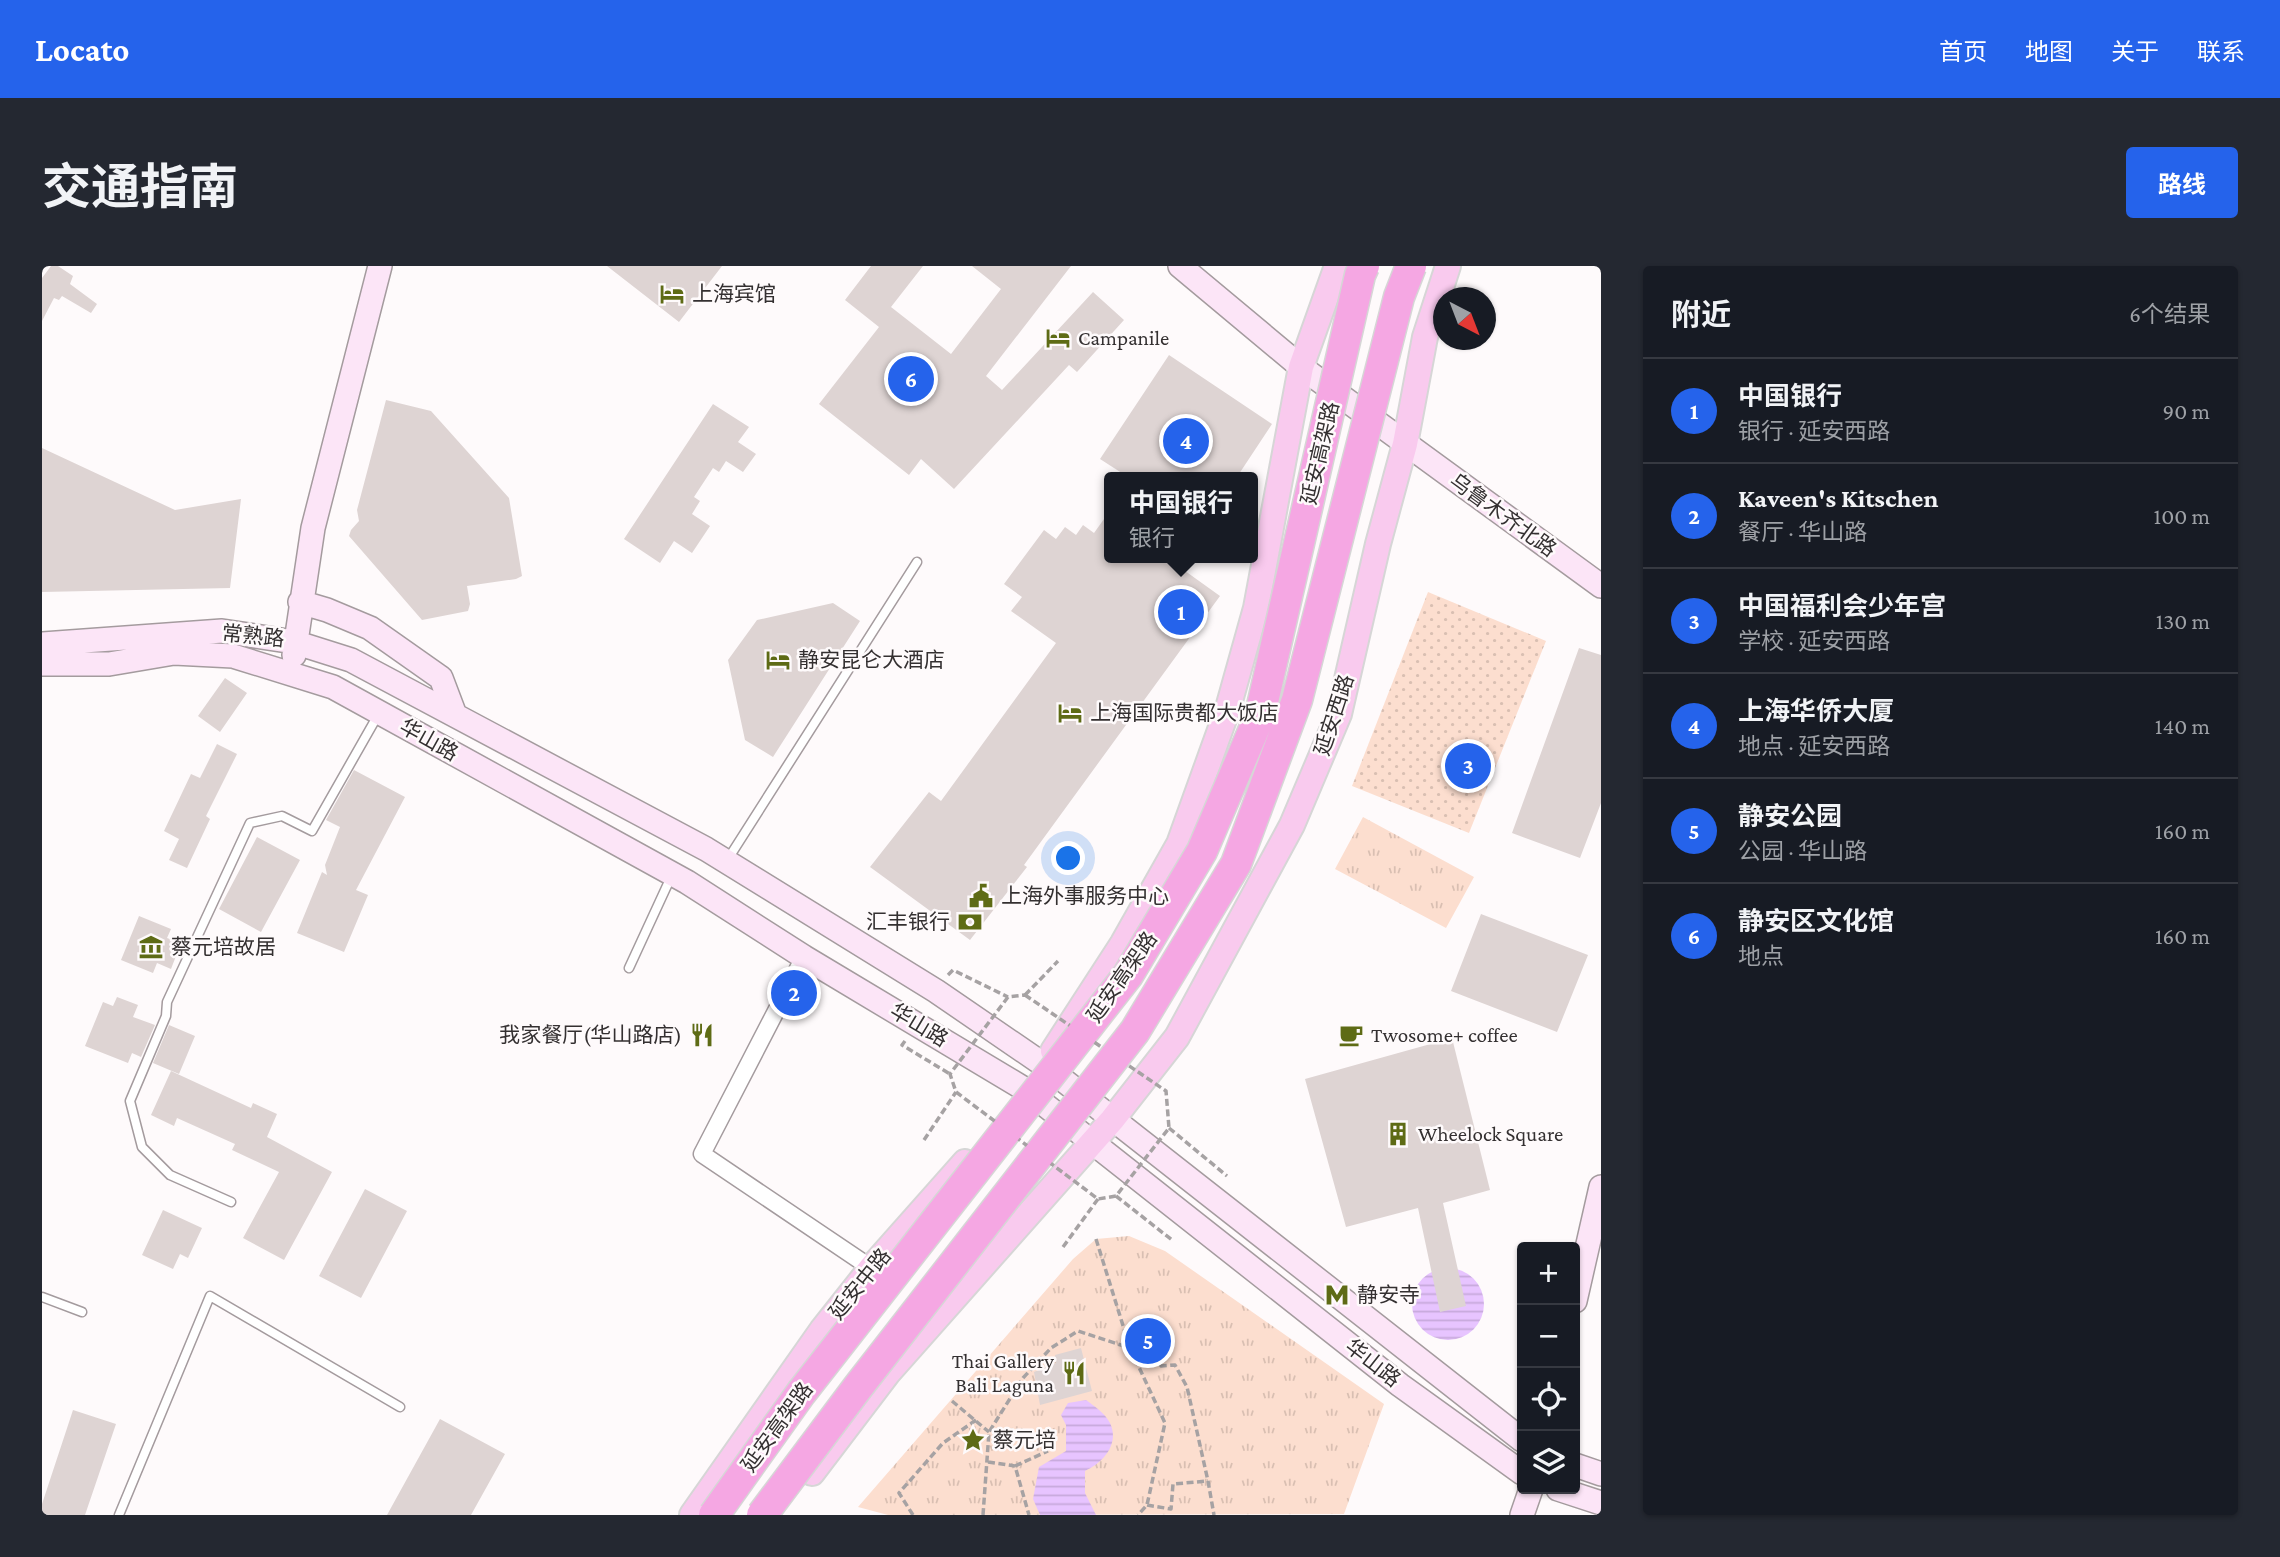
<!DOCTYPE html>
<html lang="zh">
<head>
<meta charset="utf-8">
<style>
	:root { --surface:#171b24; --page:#242831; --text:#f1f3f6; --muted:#9ea1a6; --line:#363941; --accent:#2563eb }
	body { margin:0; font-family:"Crimson Pro","Noto Sans SC",serif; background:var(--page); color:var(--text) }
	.controls { position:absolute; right:21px; bottom:21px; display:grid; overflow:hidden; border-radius:7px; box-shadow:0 2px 5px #0004 }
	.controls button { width:63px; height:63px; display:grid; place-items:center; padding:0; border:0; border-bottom:2px solid var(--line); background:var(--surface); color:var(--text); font:35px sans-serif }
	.compass { position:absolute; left:1391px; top:21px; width:63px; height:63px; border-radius:50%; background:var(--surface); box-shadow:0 2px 5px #0004; rotate:138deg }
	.you { position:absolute; left:1027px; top:593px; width:24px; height:24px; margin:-18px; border:5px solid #fff; border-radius:50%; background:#1a73e8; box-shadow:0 0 0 10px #1a73e833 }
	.badge { display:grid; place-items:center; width:46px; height:46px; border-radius:50%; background:var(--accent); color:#fff; font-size:23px; font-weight:700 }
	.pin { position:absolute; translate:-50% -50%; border:4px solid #fff; box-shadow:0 2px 7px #0006 }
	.popup { position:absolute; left:1062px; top:206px; width:154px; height:91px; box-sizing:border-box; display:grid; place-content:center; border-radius:7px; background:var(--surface); filter:drop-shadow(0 2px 5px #0005); font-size:23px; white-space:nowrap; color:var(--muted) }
	.popup b { font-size:26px; color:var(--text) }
	.popup::after { content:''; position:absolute; left:50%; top:100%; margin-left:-14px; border:14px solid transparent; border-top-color:var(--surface) }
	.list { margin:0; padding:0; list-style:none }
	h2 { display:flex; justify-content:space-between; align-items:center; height:91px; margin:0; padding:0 28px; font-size:30px }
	h2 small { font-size:23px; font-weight:400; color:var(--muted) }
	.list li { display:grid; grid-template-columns:46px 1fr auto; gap:21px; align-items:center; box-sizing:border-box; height:105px; padding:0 28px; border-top:2px solid var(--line) }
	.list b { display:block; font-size:26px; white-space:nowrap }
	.list p { margin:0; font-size:23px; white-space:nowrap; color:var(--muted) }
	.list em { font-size:23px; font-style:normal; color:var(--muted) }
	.icon { flex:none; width:38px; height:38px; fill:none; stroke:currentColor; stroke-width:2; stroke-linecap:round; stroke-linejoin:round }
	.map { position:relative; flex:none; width:1559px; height:1249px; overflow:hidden; border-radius:7px }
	header { display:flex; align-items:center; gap:42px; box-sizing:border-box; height:98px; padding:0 35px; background:var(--accent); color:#fff }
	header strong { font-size:33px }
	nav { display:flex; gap:38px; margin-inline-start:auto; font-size:24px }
	.intro { display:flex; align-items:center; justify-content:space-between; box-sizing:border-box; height:168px; padding:0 42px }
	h1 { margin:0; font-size:49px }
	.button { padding:18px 32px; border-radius:7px; background:var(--accent); color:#fff; font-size:24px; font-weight:700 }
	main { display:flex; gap:42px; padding:0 42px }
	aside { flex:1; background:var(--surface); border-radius:7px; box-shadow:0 2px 5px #0004 }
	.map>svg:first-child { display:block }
</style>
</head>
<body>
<header>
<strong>Locato</strong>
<nav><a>首页</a><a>地图</a><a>关于</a><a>联系</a></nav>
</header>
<div class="intro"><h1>交通指南</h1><a class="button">路线</a></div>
<main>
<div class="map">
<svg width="1559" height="1249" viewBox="0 0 1559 1249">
	<defs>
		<pattern id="grass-dots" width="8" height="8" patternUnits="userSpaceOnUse" patternTransform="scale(1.75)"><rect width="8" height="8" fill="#fcdecf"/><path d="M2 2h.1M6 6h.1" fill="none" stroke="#d9bfb2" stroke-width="1.8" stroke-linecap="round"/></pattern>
		<pattern id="park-tufts" width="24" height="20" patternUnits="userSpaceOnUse" patternTransform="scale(1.75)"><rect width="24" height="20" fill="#fcdecf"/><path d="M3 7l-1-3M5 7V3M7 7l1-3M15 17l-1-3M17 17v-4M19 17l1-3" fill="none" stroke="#d9bfb2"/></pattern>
		<pattern id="water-rules" width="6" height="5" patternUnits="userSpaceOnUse" patternTransform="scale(1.75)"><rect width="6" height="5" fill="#e7c4ff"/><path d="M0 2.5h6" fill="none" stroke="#c7a9db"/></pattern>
	</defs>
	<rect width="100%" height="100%" fill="#fefafb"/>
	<path fill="url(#grass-dots)" d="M1386,326L1504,375L1427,567L1310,520Z"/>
	<path fill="url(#park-tufts)" d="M1321,551L1432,611L1404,662L1293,603Z
		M1087,970L1123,985L1342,1138L1302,1248L846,1249L816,1241L1031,993L1054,973Z"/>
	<path fill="url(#water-rules)" d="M1370 1038a36 36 0 1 1 72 0a36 36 0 1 1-72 0Z
		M1044,1134C1052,1140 1063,1147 1068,1157C1078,1178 1061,1197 1043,1205V1227L1054,1249H998L991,1233L997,1201L1024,1185V1159L1019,1149L1026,1137Z"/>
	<path fill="#ded4d3" d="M9,0H16L31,10L28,18L55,38L49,47L20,30L17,34L12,32L0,55V12Z
		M565,0H680L637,56Z
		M829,0H881L849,41L909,88L959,23L930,0H1029L944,110L960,124L1051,26L1082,54L1035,106L1027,99L912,223L879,193L867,209L777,138L837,61L803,34Z
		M1127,89L1230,158L1195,211H1086L1058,193Z
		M344,134L389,145L467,232L480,310L474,313L425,320L428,338L426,345L380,354L307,270L309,264L317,255L315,244Z
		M671,138L707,161L696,176L714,188L701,206L684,195L677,206L671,202L652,231L658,235L650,248L668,260L650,287L632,275L618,297L582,273Z
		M0,182L133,244L199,233L188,322L0,326Z
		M1067,246V292H1125L1178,330L982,599L985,601L928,674L828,601L887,526L899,535L1014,377L969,345L980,331L962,318L1002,264L1014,273L1023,261L1034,269L1041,259L1052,267Z
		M791,337L818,355L731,491L703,474L686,394L715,354Z
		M1537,382L1559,389V537L1538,592L1470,567Z
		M183,412L205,427L178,466L156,450Z
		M175,478L195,488L164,550L168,553L145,602L127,594L137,573L122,565L149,508L158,512Z
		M312,504L363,531L314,624L326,629L302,686L255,667L280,606L285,609L283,599L298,561L284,554Z
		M215,571L258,594L219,666L177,643Z
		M1439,648L1546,689L1515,766L1409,725Z
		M97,650L129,663L125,672L139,677L129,703L115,697L111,707L79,694Z
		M75,731L96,739L91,751L113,759L99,791L90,787L86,797L43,780L61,736L71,740Z
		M127,759L153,770L137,808L111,797Z
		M1410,772L1448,924L1401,937L1424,1040L1398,1046L1376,942L1304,961L1263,813Z
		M129,805L209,842L211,837L235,848L225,871L290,906L242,994L201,972L237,906L190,884L193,878L135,852L132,860L109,849Z
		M323,923L365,945L319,1032L277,1010Z
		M121,944L160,962L146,992L138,988L131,1003L100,989Z
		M1039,1082L1050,1125L998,1139L992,1106L1014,1097L1013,1089Z
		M31,1144L74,1158L43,1249H0V1238Z
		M398,1153L463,1188L429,1249H345Z"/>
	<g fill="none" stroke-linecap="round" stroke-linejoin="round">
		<g stroke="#a49b9e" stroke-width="11">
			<path id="lane" d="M686,593L875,296
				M587,702L629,611
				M189,936L128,909L100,881L88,835L124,750L125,736L208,557L240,550L270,565L336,449
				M0,1031L40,1046
				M77,1249L168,1030L358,1141"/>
		</g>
		<g stroke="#a49b9e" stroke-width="19">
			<path id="street" d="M762,691L660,888L829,1002"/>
		</g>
		<g stroke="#a49b9e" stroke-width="26">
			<path id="secondary" d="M1138,0L1259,101L1559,320
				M258,336L285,344L328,362L399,412L413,449
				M0,378L180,365L252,376L309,394L664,583L894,725L1002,799L1480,1174
				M252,389L271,262L338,0
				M0,398H67L132,387L191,390L291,421L645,616L762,691L984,824L1358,1119L1480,1207
				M1533,1035L1559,921
				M1533,1199L1559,1208
				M1516,1223L1559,1237
				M1480,1249L1489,1223"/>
		</g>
		<g stroke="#d6d6d6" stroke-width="28">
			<path id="primary" d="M1011,785L1081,677L1137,578L1186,442L1214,342L1259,101L1295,0
				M770,1207L846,1107L1070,854L1135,771L1250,559L1297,448L1336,278L1363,178L1383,71L1406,0
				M650,1249L780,1064L829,1002L923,896"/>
		</g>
		<path stroke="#a6a2a3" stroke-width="3.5" stroke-dasharray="7 3.5" stroke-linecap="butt" d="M906,709L911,704L966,731
			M983,729L1016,695
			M863,775L860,779L908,808
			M1127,862L1185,910
			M882,874L914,826
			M1074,930L1130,974
			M1054,973L1088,1082L1123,1157L1105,1239L1096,1249
			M1021,981L1056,933
			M910,1135L947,1166
			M946,1196L973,1200L987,1249
			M973,1200L1006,1185
			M1105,1239L1129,1243L1131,1218L1166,1215
			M871,1249L857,1227L901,1177L934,1154
			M941,1249L947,1166L981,1112L1009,1082L1036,1065L1088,1082H1109L1119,1100L1133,1099L1145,1121L1166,1215L1172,1249"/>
		<use href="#lane" stroke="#fff" stroke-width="8"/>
		<use href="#street" stroke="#fff" stroke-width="16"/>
		<use href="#secondary" stroke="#fce5f7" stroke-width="23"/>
		<use href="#primary" stroke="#f9caee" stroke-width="24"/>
		<g stroke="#d6d6d6" stroke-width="33" stroke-linecap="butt">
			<path id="highway-bridge" d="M672,1249L759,1127L1086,709L1160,585L1218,449L1318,9L1322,0
				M720,1249L816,1121L1093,765L1194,598L1255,434L1357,31L1369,0"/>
		</g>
		<path stroke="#a6a2a3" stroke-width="3.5" stroke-dasharray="7 3.5" stroke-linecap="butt" d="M983,729L1124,825L1127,862L1074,930L1056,933L914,826L908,808L966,731Z"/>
		<use href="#highway-bridge" stroke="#f5a7e3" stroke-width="30"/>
	</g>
	<defs>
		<g id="hotel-bare" transform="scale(1.89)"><path d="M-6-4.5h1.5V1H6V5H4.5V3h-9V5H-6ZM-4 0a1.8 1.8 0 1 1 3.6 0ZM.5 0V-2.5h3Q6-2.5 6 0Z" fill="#5e6b15" stroke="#fefafb" stroke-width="2.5" paint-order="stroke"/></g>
		<g id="civic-bare" transform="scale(1.89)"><path d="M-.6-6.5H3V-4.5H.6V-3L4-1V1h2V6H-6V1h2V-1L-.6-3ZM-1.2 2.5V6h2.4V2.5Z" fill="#5e6b15" stroke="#fefafb" stroke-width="2.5" paint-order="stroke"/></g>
		<g id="bank-bare" transform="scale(1.89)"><path d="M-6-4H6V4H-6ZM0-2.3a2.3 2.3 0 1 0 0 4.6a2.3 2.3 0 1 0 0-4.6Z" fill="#5e6b15" stroke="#fefafb" stroke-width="2.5" paint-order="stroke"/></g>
		<g id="museum-bare" transform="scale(1.89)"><path d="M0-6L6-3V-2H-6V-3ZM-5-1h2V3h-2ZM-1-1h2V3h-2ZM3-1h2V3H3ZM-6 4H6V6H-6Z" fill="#5e6b15" stroke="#fefafb" stroke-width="2.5" paint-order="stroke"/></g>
		<g id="restaurant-bare" transform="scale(1.89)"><path d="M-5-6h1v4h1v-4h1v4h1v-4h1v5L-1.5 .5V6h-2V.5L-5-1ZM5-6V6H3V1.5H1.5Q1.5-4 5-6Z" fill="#5e6b15" stroke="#fefafb" stroke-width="2.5" paint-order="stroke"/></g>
		<g id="cafe-bare" transform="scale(1.89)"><path d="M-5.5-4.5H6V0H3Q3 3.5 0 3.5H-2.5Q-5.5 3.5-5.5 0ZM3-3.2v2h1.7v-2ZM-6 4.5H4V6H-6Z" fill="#5e6b15" stroke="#fefafb" stroke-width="2.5" paint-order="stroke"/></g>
		<g id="building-bare" transform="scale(1.89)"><path d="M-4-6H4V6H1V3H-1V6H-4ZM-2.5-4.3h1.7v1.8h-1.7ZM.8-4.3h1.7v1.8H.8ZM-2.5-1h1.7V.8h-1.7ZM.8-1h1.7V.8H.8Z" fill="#5e6b15" stroke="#fefafb" stroke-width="2.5" paint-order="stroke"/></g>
		<g id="metro-bare" transform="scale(1.89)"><path d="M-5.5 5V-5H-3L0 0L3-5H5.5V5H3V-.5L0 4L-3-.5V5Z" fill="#5e6b15" stroke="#fefafb" stroke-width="2.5" paint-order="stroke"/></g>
		<g id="sight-bare" transform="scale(1.89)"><path d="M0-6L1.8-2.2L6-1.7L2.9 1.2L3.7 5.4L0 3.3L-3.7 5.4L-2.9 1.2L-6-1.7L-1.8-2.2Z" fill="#5e6b15" stroke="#fefafb" stroke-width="2.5" paint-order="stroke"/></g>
	</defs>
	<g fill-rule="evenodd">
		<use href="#hotel-bare" x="630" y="28"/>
		<use href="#hotel-bare" x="1016" y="72"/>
		<use href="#hotel-bare" x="736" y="394"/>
		<use href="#hotel-bare" x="1028" y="447"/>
		<use href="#civic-bare" x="939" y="630"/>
		<use href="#bank-bare" x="928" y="656"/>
		<use href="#museum-bare" x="109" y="681"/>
		<use href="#restaurant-bare" x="660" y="769"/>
		<use href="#cafe-bare" x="1309" y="769"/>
		<use href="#building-bare" x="1356" y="868"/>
		<use href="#metro-bare" x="1295" y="1029"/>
		<use href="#restaurant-bare" x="1032" y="1107"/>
		<use href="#sight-bare" x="931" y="1174"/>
	</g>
	<g text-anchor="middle" stroke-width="5" stroke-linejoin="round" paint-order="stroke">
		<g font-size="21" fill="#343031" stroke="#fefafb" text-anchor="start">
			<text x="650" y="35">上海宾馆</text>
			<text x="1036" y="79">Campanile</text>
			<text x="756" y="401">静安昆仑大酒店</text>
			<text x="1048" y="454">上海国际贵都大饭店</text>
			<text x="959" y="637">上海外事服务中心</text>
			<text x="908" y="663" text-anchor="end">汇丰银行</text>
			<text x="129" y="688">蔡元培故居</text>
			<text x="640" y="776" text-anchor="end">我家餐厅(华山路店)</text>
			<text x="1329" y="776">Twosome+ coffee</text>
			<text x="1376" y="875">Wheelock Square</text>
			<text x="1315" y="1036">静安寺</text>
			<text x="1012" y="1102" text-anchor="end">Thai Gallery<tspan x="1012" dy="24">Bali Laguna</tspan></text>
			<text x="951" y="1181">蔡元培</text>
		</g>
		<g font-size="21" fill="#343031" stroke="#fefafb">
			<text transform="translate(1278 187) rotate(-77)" y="7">延安高架路</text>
			<text transform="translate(1461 249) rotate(36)" y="7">乌鲁木齐北路</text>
			<text transform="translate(211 370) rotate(6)" y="7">常熟路</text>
			<text transform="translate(1292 449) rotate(-72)" y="7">延安西路</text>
			<text transform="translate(387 474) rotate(29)" y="7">华山路</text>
			<text transform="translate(1080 711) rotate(-55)" y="7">延安高架路</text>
			<text transform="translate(877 759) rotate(31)" y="7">华山路</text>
			<text transform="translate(818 1018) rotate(-51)" y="7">延安中路</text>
			<text transform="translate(1331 1097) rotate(38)" y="7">华山路</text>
			<text transform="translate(735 1161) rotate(-54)" y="7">延安高架路</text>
		</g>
	</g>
</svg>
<div class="controls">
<button>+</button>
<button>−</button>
<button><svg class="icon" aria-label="locate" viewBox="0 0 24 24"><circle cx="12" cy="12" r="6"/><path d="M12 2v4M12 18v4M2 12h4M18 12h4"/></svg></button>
<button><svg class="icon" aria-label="layers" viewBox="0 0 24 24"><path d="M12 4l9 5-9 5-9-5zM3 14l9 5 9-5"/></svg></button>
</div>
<svg class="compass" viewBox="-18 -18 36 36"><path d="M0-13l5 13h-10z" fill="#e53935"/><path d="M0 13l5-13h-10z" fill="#9ea1a6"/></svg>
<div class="you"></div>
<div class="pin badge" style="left:1139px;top:346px">1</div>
<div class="popup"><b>中国银行</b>银行</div>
<div class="pin badge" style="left:752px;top:727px">2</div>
<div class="pin badge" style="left:1426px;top:500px">3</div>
<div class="pin badge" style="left:1144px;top:175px">4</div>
<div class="pin badge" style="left:1106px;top:1075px">5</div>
<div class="pin badge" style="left:869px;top:113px">6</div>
</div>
<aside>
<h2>附近<small>6个结果</small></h2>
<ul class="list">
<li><span class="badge">1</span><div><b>中国银行</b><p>银行 · 延安西路</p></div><em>90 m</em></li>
<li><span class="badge">2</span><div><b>Kaveen's Kitschen</b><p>餐厅 · 华山路</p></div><em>100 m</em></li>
<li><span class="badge">3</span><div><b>中国福利会少年宫</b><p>学校 · 延安西路</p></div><em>130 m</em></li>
<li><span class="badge">4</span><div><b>上海华侨大厦</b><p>地点 · 延安西路</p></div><em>140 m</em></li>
<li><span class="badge">5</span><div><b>静安公园</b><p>公园 · 华山路</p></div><em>160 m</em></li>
<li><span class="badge">6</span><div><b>静安区文化馆</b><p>地点</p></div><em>160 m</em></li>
</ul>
</aside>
</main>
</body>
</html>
